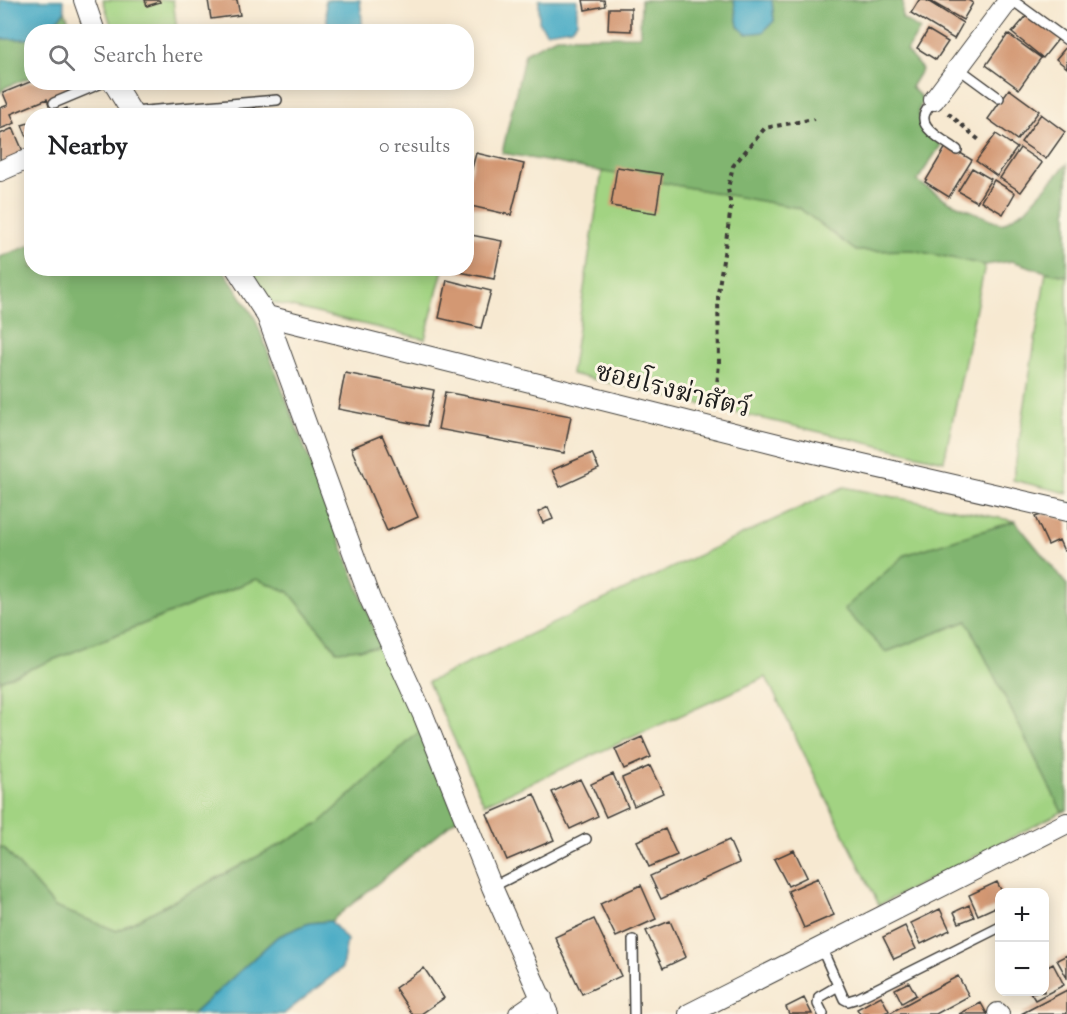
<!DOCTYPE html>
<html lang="en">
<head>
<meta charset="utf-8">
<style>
	:root { --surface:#fff; --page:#f6f6f6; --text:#202124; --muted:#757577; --line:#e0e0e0 }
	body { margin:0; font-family:"Sorts Mill Goudy","Noto Serif Thai",serif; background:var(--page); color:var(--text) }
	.controls { position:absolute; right:18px; bottom:18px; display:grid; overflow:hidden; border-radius:12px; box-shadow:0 3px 15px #0003 }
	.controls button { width:54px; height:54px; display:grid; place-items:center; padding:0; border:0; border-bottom:2px solid var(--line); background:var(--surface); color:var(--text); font:30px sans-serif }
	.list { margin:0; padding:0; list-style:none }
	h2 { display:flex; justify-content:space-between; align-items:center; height:78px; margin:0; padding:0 24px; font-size:26px }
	h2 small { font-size:20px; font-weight:400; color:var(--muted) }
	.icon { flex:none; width:33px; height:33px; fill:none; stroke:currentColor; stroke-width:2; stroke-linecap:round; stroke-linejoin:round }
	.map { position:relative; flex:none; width:1067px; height:1014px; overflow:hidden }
	.search { position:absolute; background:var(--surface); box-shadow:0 3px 15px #0003; left:24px; top:24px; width:450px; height:66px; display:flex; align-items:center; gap:15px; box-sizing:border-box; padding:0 21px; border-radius:24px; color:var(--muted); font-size:22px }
	.panel { position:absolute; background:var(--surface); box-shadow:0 3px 15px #0003; left:24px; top:108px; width:450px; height:168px; border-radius:24px }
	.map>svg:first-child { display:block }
</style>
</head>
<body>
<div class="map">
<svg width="1067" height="1014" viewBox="0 0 1067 1014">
	<rect width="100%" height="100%" fill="#fcf5e5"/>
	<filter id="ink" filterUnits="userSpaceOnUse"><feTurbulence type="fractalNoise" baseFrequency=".0167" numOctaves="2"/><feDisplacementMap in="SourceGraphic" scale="12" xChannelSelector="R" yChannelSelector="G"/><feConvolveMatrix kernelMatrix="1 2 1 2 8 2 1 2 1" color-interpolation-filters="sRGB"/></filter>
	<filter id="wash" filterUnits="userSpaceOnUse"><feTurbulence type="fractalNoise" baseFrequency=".008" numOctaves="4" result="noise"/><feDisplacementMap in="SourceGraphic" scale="24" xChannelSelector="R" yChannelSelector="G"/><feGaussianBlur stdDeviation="1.35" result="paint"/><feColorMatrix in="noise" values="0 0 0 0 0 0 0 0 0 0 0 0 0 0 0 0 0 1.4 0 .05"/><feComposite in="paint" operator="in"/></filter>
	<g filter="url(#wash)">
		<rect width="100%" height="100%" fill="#f7e9d1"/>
		<path fill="#a2d382" stroke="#5f784f" stroke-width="1.5" d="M103,0H173L177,31H113Z
			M602,171L799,208L856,251L913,250L985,265L944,461L571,374Z
			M248,269H443L425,339L267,301Z
			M1046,272L1067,276V493L1013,480Z
			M844,487L1015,521L905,555L886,652L967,621L1062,812L879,905L766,677L484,804L428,682Z
			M257,579L289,591L336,651L381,647L420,731L319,824L117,931L55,907L3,847L0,848V681Z"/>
		<path fill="#81b570" stroke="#4e6846" stroke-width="1.5" d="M641,0H734L738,26L774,21L772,0H903L902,18L920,30L906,51L922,69L911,87L923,99L918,112L926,134L941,145L917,181L948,201L1002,224L1025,210L1067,164V276L1046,272L1012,261L985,265L913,250L856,251L799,208L502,153L525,53L556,37L640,36Z
			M65,11L73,31H47Z
			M0,39H32L31,77L6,87L0,93Z
			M31,245L32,268L56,269L58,273L69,268H216L225,272L255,318L381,647L337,651L289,592L256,579L0,681V257Z
			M1015,521L1067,585V810L1062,812L967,621L886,652L844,609L905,555Z
			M420,731L460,816L331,921L309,923L277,937L193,1014H0V848L3,847L55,907L117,931L319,824Z"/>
		<path fill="#46aac5" stroke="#316370" stroke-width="1.5" d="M0,0H63L65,11L47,31L32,32L31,39H0Z
			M325,0H360L363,31H328Z
			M539,0H577V22L572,28L546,32L539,22Z
			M734,0H772L774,21L763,32L746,34L738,26Z
			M331,921L347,940L342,968L284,1014H193L277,937L309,923Z"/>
		<g id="blocks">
			<path fill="#d39873" d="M145,0H159L160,2L147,6Z
				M208,0H237L240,15L211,19Z
				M583,0H604L605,6L585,10Z
				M919,0H926L963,23L954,39L911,13Z
				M928,0H968L973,3L963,20Z
				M609,8H631V31L608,30Z
				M1029,13L1059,38L1043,58L1012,33Z
				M928,30L948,42L936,60L917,48Z
				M1008,34L1041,58L1019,89L986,65Z
				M1067,46V68L1056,59Z
				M32,81V82H70L72,88L68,90L70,95L49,105L47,99L11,114L15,123L0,129V108L8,105L3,93Z
				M1009,89L1039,111L1017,140L988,119Z
				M67,108L70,116H49V115Z
				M255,108L259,116H241Z
				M1041,114L1065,132L1046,159L1021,142Z
				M32,122V147H31L22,125Z
				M13,128L25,156L4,166L0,158V134Z
				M996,134L1017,148L997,176L976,161Z
				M947,145L972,160L949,197L925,182Z
				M1020,148L1042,163L1021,192L1000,178Z
				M476,153L524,164L511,215L466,205V191Z
				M617,167L662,174L656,213L611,206Z
				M972,168L991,179L977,202L958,191Z
				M994,180L1015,193L1003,214L981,201Z
				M466,234L502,241L494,279L450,270L466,268Z
				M447,280L491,291L481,328L439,318Z
				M345,373L434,390L427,426L338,409Z
				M445,392L571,416L564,453L438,429Z
				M382,435L418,517L387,531L351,448Z
				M592,453L599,469L560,487L552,470Z
				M548,507L553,519L543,523L538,512Z
				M1044,514L1067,520V550L1064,551L1059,540L1048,545L1035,517Z
				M642,737L651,757L624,769L615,749Z
				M650,766L663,793L634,806L622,778Z
				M613,774L628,807L606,817L591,784Z
				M580,779L598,816L570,829L552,792Z
				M534,794L554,840L507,860L487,814Z
				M665,829L677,855L649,867L637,841Z
				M729,840L739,863L661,899L650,876Z
				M794,850L807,877L788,886L774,859Z
				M818,878L834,915L804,928L788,891Z
				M997,882L1002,892H1000V905L978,915L969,895Z
				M641,885L656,919L616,937L600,904Z
				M969,905L974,917L959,923L954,912Z
				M940,909L950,930L921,944L911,923Z
				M594,919L621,976L582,994L555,937Z
				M670,921L686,957L663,968L646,931Z
				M905,926L916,949L894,959L883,937Z
				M1067,955V978L1057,960Z
				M1053,964L1064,985L1035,1000L1030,992H1044V969Z
				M424,968L444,998L421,1014H412L395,988Z
				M958,976L969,996L936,1014H888Z
				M909,982L916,995L902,1003L895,989Z
				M1067,990V1014H1021Z
				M881,996L889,1011L882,1014H860L857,1009Z
				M804,998L812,1014H789L786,1007Z
				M981,1003L987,1014H959Z"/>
		</g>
	</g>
	<g filter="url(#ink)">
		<use href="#blocks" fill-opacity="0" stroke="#3d3b37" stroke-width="1.5"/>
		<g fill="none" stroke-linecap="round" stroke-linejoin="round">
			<g stroke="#3d3b37" stroke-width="12">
				<path id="service" d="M1012,0L1067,40
					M958,68L999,98
					M934,100C931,105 924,111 924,117C922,130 948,143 957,150
					M54,103L104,82
					M133,112L277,100
					M492,887L586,839
					M633,940L634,1014
					M821,947L844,999L848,1001L858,998L1000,927
					M823,1014L818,1004L819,997L838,986"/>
			</g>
			<g stroke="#3d3b37" stroke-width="22">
				<path id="minor" d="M84,0L95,32
					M113,82L134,116
					M934,100L1009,0
					M0,171L32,157
					M236,268L267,316L370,599L424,717L492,887L548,1014
					M267,316L810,452L1067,511
					M998,1013L999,1014
					M519,1014L542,998
					M689,1014L1067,823"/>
			</g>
			<path stroke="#3d3b37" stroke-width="4" stroke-dasharray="4.5 4.5" stroke-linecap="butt" d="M948,113L979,140
				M715,408L719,363L718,293L731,208L728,188L733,166L765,128L814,119"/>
			<use href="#service" stroke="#fff" stroke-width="9"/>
			<use href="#minor" stroke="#fff" stroke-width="20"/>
		</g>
	</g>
	<g text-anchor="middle" stroke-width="6" stroke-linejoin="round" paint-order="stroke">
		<g font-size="26" fill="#1c1c1c" stroke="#fcf5e5">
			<text transform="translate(673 389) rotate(14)" y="9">ซอยโรงฆ่าสัตว์</text>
		</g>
	</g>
</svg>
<div class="controls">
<button>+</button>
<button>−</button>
</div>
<div class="search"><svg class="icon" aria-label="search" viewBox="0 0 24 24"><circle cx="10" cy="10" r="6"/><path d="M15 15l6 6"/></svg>Search here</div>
<section class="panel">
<h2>Nearby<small>0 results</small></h2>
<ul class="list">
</ul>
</section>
</div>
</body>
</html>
